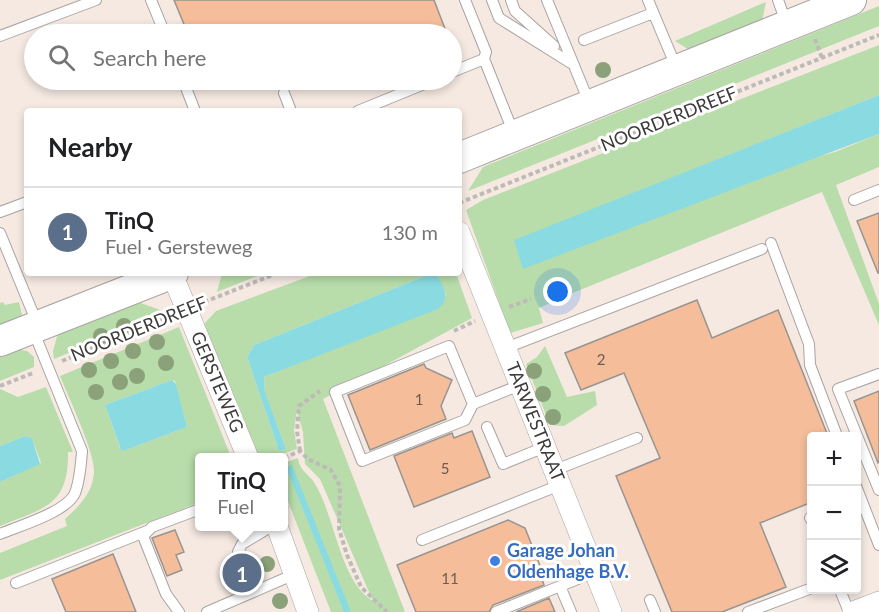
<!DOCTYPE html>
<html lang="en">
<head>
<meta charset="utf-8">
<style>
	:root { --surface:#fff; --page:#f2f2f2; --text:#202124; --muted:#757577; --line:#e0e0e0; --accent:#2d59c8 }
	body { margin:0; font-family:Lato,sans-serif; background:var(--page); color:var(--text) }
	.controls { position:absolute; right:18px; bottom:18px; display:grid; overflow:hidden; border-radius:6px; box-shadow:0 3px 9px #0003 }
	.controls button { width:54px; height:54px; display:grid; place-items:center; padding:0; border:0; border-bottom:2px solid var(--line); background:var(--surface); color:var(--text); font:30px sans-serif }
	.you { position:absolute; left:558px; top:292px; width:21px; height:21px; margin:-15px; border:4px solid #fff; border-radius:50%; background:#1a73e8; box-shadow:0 0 0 9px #1a73e833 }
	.badge { display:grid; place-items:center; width:39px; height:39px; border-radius:50%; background:var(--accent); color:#fff; font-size:20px; font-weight:700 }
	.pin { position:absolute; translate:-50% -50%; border:3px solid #fff; box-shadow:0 2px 6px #0006 }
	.popup { position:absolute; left:195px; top:453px; width:93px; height:78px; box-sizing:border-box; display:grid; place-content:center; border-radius:6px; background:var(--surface); filter:drop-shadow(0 2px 4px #0005); font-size:20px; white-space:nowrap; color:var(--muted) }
	.popup b { font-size:22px; color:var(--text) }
	.popup::after { content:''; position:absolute; left:50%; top:100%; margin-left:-12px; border:12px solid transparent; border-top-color:var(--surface) }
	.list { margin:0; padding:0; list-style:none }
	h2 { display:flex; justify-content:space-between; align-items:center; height:78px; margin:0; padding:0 24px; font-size:26px }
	h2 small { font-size:20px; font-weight:400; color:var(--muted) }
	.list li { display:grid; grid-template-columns:39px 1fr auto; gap:18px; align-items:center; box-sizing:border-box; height:90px; padding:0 24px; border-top:2px solid var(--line) }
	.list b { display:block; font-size:22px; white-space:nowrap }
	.list p { margin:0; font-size:20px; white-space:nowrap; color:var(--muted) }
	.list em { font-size:20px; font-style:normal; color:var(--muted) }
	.icon { flex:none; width:33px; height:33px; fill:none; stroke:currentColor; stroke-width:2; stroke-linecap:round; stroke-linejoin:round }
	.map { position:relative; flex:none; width:879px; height:612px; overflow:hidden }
	.search { position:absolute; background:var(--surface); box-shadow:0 3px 9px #0003; left:24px; top:24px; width:438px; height:66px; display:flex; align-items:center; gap:15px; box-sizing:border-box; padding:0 21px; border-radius:33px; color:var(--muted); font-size:22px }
	.panel { position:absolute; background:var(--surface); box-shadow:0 3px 9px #0003; left:24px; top:108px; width:438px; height:168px; border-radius:6px }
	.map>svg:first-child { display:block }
</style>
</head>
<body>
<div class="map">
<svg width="879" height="612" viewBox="0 0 879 612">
	<rect width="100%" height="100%" fill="#fcf7f4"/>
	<path fill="#f5e9e2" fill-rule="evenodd" d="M0,0H879V612H0ZM34,34H452V80H34ZM27,111H459V273H27ZM812,436H856V590H812ZM200,458H284V526H200Z"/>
	<path fill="#b8ddab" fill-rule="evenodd" d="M766,2L762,21L691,51L675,41Z
		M879,6V26L468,191L483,167Z
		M879,45V95L514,241L835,152L879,134V167L836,185L879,304V325L822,192L575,292L539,308L543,323L510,333L466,210L483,200Z
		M222,273H265L217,292Z
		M318,273H456L472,318L323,399L405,612H331L284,491V463L298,458C300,472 309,473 315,484C335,516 340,582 373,601L320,479L305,464L303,432L297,411L294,430L297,449L274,457H259L204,324L216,311ZM430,274L437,275L446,295L343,345L264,377L265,393L286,449L279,451L247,357L254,345Z
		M3,302L5,305L19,302L22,315L16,322L0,328V303Z
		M138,302L163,311L162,315L54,359L53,351L58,333Z
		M179,327L231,457L200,458V502L0,580V553L67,526L65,519C79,506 92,494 94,473C96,455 68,396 60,376ZM172,380L175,381L187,427L126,450L120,448L105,405Z
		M545,346L567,397L595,391L597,405L564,426L550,425L526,364L537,357Z
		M16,349L27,351L34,357V367L0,381V356Z
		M46,387L73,452H68C69,506 44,508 0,526V482L41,463L32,438L25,436L0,446V389L18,397Z"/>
	<path fill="#8adbe1" d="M879,95V134L523,269L514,240Z
		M430,274L437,275C444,288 451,298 438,309L264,377L265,392L286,449L279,451L247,357L254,345Z
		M172,380L176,384L187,427L126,450H121L105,405Z
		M25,436L32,438L40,464L0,482V446Z
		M292,465L351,612H344L286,467Z"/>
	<path fill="#f5bd9a" stroke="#989491" stroke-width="1.5" d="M174,0H434L447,34H188Z
		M879,213V273H878L857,221Z
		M697,300L712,338L778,310L828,436H812V502L760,523L786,587L722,612H672L616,476L660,458L624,373L581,390L565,353Z
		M424,364L426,368L452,380L441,406L446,419L370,450L348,395Z
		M879,391V462L878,463L854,401Z
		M472,431L490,477L414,507L394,456L452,433L454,438Z
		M508,520L525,528L545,578L542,579L544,585L493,605L489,612H416L397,565Z
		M175,530L184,552L176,555L182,570L167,576L152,538Z
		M113,554L136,612H66L52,579Z
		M233,560L245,587L237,591L226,563Z
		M549,598L555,612H516Z"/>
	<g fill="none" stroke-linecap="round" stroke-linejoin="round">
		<g stroke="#a9a4a1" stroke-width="12">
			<path id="lane" d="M151,0L165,34
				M465,0L486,52L484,59L514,134
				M492,0L499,18L574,65
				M511,0L515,11L554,46
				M547,0L589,102
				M648,0L677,69
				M778,0L787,25
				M0,36L96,0
				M584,40L653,13
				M452,72L484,59
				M183,80L195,111
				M284,93L291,111
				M358,111L434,80
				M854,200L879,190
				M0,212L27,202
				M0,233L37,323
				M771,243L809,344L810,365L837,436
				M506,348L762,249
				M879,374L838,389L879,490
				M473,404L465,420L362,461L335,392L449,346L473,404L520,385
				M487,427L503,464L545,447
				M555,470L637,438
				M856,486L879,545
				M810,518L812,521
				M0,534C19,526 67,512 75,493C80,480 81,465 82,451L33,330
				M422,540L560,485
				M16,583L147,531
				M560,586L571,612
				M840,590L849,612
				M255,591L238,552L242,544L272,526
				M650,600L655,612
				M179,612L166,594L143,536L152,527L200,509
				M207,612L295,574
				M496,612L595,572
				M748,612L812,588"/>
		</g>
		<g stroke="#a9a4a1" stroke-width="22">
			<path id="street" d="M459,232L611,612
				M172,274L248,458
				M277,526L308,612
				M853,612L879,602"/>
		</g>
		<g stroke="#a9a4a1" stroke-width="32">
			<path id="secondary" d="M459,158L851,0
				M0,341L173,273"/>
		</g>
		<path stroke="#bebab7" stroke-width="4" stroke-dasharray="4.5 3" stroke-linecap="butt" d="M815,39L822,58
			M459,203L879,35
			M204,302L278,273
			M509,307L531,299
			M454,331L475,321
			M62,361L169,316
			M0,386L33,373
			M300,451L297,431L299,406L320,391
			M284,458L300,451L308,459L331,470L340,486L339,529L347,555L361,587L387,612
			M284,500L287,508"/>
		<use href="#lane" stroke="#fff" stroke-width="10"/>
		<use href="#street" stroke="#fff" stroke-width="21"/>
		<use href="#secondary" stroke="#fff" stroke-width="30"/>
	</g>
	<g fill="#8aa17a">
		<circle cx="603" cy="70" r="8"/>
		<circle cx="124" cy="326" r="8"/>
		<circle cx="101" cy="336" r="8"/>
		<circle cx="157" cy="342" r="8"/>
		<circle cx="133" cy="351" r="8"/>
		<circle cx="111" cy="361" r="8"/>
		<circle cx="166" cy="363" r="8"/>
		<circle cx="89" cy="370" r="8"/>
		<circle cx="534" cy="371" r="8"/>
		<circle cx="137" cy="376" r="8"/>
		<circle cx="120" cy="382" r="8"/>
		<circle cx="96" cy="392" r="8"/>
		<circle cx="543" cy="394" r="8"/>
		<circle cx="553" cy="417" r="8"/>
		<circle cx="267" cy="564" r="8"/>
		<circle cx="280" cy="601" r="8"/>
	</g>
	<circle fill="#3f7fe0" stroke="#fff" stroke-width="2" cx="495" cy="561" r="6"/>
	<g text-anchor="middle" stroke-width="6" stroke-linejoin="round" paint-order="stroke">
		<g font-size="15" fill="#6c5c53">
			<text x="601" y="365">2</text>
			<text x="419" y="405">1</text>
			<text x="445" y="474">5</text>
			<text x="450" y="584">11</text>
		</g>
		<g font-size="18" fill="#3e3c3b" stroke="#fff">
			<text transform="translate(669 119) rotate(-22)" y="6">NOORDERDREEF</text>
			<text transform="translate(139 329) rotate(-22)" y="6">NOORDERDREEF</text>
			<text transform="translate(217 382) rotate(67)" y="6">GERSTEWEG</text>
			<text transform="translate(535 422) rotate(68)" y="6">TARWESTRAAT</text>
		</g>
		<g font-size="18" font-weight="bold" fill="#366cbe" stroke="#fff" text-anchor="start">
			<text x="507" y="557">Garage Johan<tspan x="507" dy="21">Oldenhage B.V.</tspan></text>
		</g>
	</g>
</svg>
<div class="controls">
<button>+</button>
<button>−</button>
<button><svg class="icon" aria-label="layers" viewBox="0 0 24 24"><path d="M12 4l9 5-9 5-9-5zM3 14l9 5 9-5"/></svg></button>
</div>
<div class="you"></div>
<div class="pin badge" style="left:242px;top:573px;background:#5c6f8a">1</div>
<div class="popup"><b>TinQ</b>Fuel</div>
<div class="search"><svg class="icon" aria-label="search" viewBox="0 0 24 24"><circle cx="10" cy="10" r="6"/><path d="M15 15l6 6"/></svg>Search here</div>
<section class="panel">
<h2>Nearby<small></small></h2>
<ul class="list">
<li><span class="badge" style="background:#5c6f8a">1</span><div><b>TinQ</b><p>Fuel · Gersteweg</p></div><em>130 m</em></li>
</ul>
</section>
</div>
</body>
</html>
